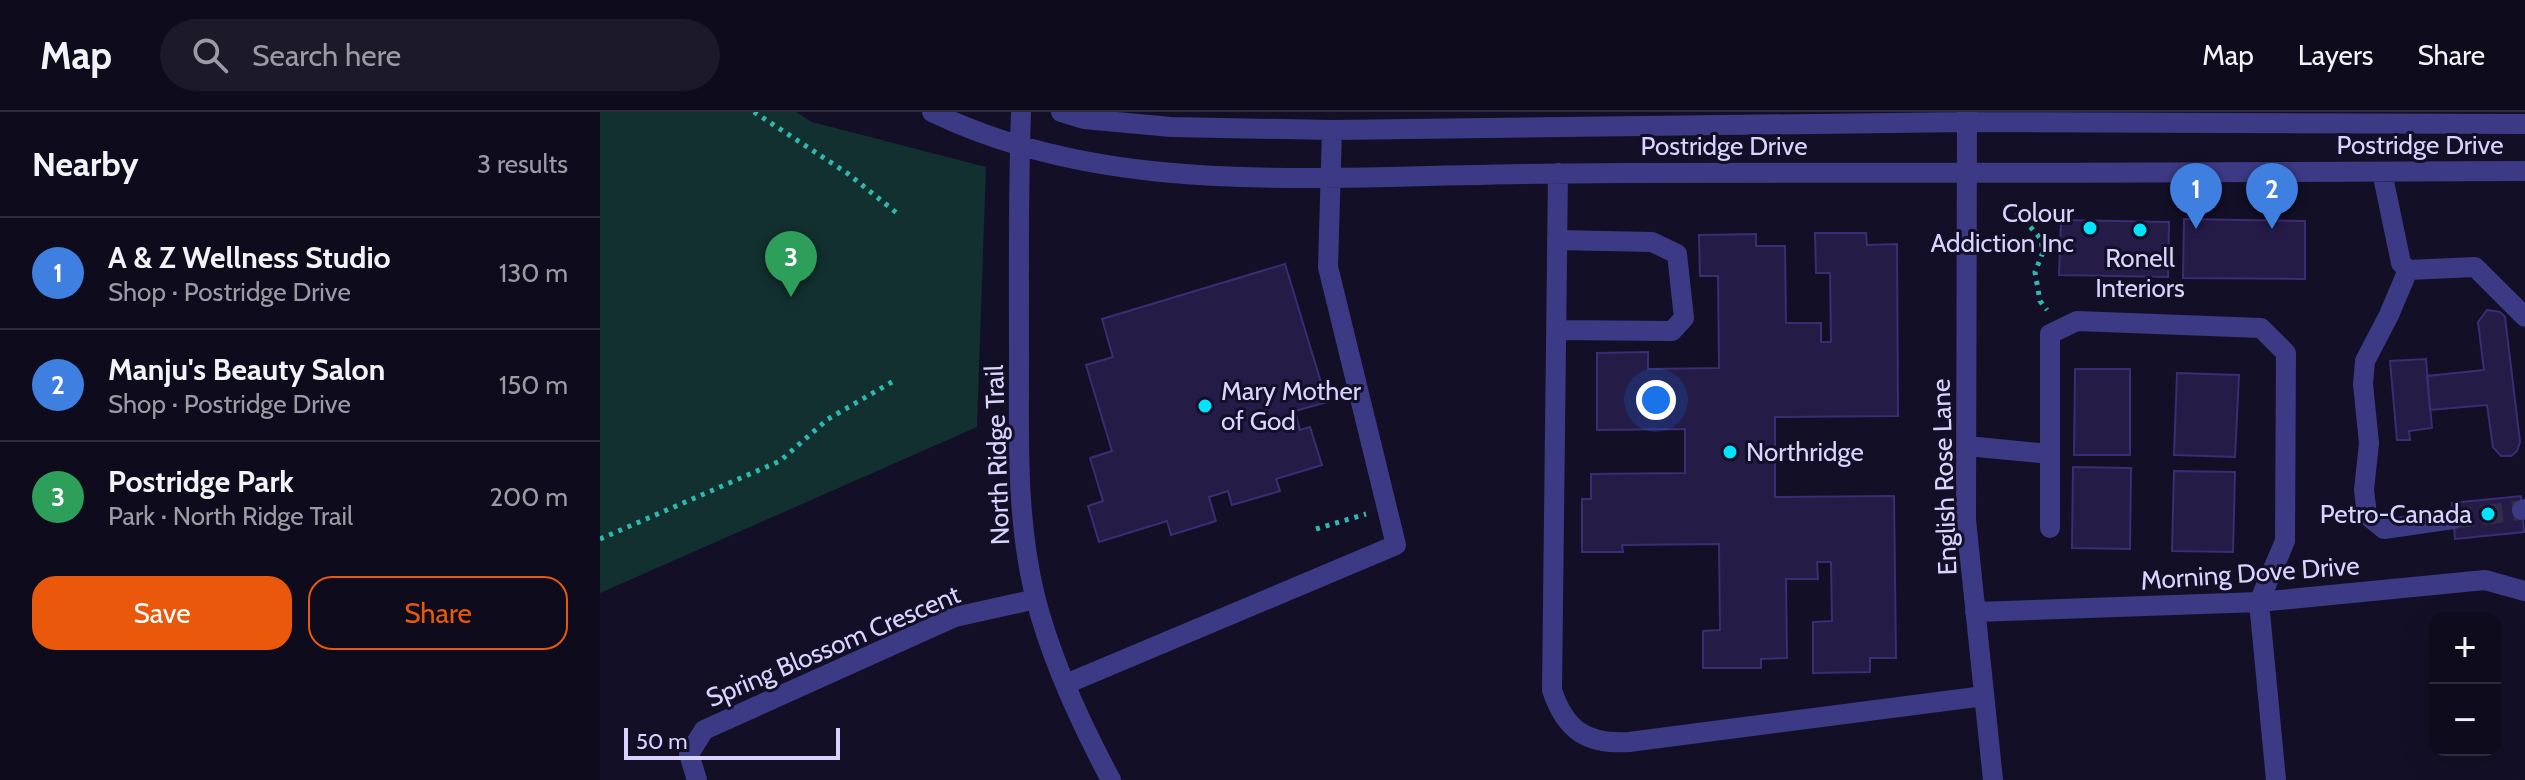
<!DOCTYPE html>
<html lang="en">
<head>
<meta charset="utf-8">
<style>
	:root { --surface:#0e0b1c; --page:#1c1929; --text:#f1f3f6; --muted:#9b9ba3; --line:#2e2b3b; --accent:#ea580c }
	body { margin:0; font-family:Cabin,sans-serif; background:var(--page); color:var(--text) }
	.controls { position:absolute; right:24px; bottom:24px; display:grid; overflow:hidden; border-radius:16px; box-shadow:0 8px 32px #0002 }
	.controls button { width:72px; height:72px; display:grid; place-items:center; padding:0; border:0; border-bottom:2px solid var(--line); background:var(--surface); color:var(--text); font:40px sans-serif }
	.scale { position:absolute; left:24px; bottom:20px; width:216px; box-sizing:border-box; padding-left:8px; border:4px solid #d9d4ff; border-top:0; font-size:22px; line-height:28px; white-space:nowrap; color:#d9d4ff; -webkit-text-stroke:6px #130f26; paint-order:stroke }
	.you { position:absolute; left:1056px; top:288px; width:28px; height:28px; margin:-20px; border:6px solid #fff; border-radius:50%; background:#1a73e8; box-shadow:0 0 0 12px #1a73e833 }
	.badge { display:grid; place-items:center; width:52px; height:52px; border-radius:50%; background:var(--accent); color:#fff; font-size:26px; font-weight:700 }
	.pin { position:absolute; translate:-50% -66px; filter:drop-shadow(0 2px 4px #0008) }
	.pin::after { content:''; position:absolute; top:42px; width:28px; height:24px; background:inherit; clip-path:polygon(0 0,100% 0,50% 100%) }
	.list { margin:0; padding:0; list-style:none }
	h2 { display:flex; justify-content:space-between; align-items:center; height:104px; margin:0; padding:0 32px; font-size:34px }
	h2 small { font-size:26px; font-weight:400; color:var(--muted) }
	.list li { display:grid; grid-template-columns:52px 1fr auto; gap:24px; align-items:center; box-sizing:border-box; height:112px; padding:0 32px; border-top:2px solid var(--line) }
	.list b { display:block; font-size:30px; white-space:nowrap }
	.list p { margin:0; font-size:26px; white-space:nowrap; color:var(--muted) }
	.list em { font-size:26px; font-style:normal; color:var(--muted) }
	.actions { display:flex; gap:16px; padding:24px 32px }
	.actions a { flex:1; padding:18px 0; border:2px solid var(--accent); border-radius:24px; text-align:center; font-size:28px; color:var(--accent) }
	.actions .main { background:var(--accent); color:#fff }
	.icon { flex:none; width:44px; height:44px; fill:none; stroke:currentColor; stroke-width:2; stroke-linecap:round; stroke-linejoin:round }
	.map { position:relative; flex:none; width:1925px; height:668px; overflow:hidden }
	header { display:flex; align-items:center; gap:48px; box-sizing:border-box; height:112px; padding:0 40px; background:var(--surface); border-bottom:2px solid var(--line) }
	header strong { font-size:38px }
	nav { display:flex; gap:44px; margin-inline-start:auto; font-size:28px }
	.search { width:560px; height:72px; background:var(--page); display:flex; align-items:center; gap:20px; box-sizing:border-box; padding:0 28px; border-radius:44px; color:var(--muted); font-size:30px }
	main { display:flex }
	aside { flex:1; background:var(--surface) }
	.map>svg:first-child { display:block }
</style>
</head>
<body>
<header>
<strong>Map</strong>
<div class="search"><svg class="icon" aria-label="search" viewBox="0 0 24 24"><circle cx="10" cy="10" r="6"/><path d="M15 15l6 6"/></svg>Search here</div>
<nav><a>Map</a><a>Layers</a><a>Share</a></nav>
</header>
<main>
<aside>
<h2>Nearby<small>3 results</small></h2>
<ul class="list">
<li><span class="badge" style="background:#3f7fe0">1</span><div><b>A &amp; Z Wellness Studio</b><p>Shop · Postridge Drive</p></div><em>130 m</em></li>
<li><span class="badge" style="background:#3f7fe0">2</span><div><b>Manju's Beauty Salon</b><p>Shop · Postridge Drive</p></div><em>150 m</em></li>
<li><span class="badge" style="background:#2e9e5b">3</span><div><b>Postridge Park</b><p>Park · North Ridge Trail</p></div><em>200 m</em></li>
</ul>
<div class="actions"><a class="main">Save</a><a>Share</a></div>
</aside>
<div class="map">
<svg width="1925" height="668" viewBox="0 0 1925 668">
	<rect width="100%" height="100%" fill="#130f26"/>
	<path fill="#12302f" d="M0,0H196L212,10L386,55L377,315L0,481Z"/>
	<path fill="#241b47" stroke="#3b2d73" stroke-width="2" d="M1584,107L1705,109V167L1583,166Z
		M1461,108L1569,110L1568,165L1459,163Z
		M1215,121H1266L1267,133L1297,132L1298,304L1175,305V385L1294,384L1296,546H1270V560L1213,561V510L1232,509L1231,450H1217L1218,467H1186L1187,546L1161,547V556H1103V519L1120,518L1119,432L1022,433L1023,440H982V387H991V362L1085,361V317L997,318V241L1048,240V257L1119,256L1118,164H1100L1099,123L1156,122V134H1185L1186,211H1221V230H1231L1230,161H1216Z
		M685,152L727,290L695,299L700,318L710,315L722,353L676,367L680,379L632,393L628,379L609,385L616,409L571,423L567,409L499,430L488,394L503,389L490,346L512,339L486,253L513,245L502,207Z
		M1887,198L1900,200L1905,205L1920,330L1917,339L1911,344H1901L1893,335L1887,293L1830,298L1827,264L1884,258L1878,210Z
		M1826,247L1832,316L1809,319L1810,328H1797L1790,249Z
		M1475,257H1530V343H1474Z
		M1577,261L1639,263L1635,345L1574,343Z
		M1473,355L1531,356L1530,437L1472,436Z
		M1574,359L1635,360L1633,440L1572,439Z
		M1921,384L1924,420L1855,427L1852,391Z"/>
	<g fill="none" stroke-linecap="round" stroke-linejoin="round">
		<path stroke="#312d47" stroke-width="20" stroke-dasharray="20 10" stroke-linecap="butt" d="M1853,407L1922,398"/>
		<path stroke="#2fb8b0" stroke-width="5" stroke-dasharray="4 6" stroke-linecap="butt" d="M154,0L247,61L298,102
			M1417,100L1441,127L1443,140L1435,160L1440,189L1447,198
			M716,417L766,402
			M0,427L180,349L228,307L292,270"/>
		<path stroke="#3d3a85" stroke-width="20" d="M332,0C474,69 635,68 790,65C870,63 951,61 1031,61C1329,60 1627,62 1925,59
			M421,0C418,83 419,166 419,248C419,327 416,406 435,484C451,548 480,610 511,668
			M461,0L484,7L571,15L732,18L1367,10L1925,12
			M1367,0L1366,408L1393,668
			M1782,60L1801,151L1808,158L1875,155L1925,205
			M958,61L952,578C965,618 987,633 1029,630L1384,584
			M1808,158L1789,203L1765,249L1763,272L1769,331L1764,378L1767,403L1784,417L1853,407
			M956,218L1072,219L1084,206L1077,142L1052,130L957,128
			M1367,334L1450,342
			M1922,398L1925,397
			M1450,416V222L1477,209L1661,216L1686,241L1685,429L1659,490L1676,668
			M1375,500L1659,490L1885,468L1925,479
			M466,572L796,433L728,155L732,18
			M97,668L89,642L104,618L355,505L436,487"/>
	</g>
	<g fill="#00e5ff" stroke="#130f26" stroke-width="3">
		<circle cx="1490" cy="116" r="8"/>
		<circle cx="1540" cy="118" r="8"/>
		<circle cx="605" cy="294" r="8"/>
		<circle cx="1130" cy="340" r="8"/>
		<circle cx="1888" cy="402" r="8"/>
	</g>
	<g text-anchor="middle" stroke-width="6" stroke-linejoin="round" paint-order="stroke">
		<g font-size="26" fill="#d9d4ff" stroke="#130f26">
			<text x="1820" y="42">Postridge Drive</text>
			<text x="1124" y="43">Postridge Drive</text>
			<text transform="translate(397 343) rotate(-92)" y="9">North Ridge Trail</text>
			<text transform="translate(1344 365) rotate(-92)" y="9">English Rose Lane</text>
			<text transform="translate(1650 461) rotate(-4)" y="9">Morning Dove Drive</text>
			<text transform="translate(233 534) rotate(-23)" y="9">Spring Blossom Crescent</text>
		</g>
		<g font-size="26" fill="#d9d4ff" stroke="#130f26" text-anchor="end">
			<text x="1474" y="110">Colour<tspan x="1474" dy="30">Addiction Inc</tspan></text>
			<text x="1540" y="155" text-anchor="middle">Ronell<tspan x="1540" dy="30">Interiors</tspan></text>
			<text x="621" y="288" text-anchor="start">Mary Mother<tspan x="621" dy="30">of God</tspan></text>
			<text x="1146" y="349" text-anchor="start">Northridge</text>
			<text x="1872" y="411">Petro-Canada</text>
		</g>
	</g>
</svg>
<div class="controls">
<button>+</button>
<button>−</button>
</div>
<div class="scale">50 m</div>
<div class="you"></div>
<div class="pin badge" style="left:1596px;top:117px;background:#3f7fe0">1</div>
<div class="pin badge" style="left:1672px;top:117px;background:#3f7fe0">2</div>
<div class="pin badge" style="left:191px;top:185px;background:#2e9e5b">3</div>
</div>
</main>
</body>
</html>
